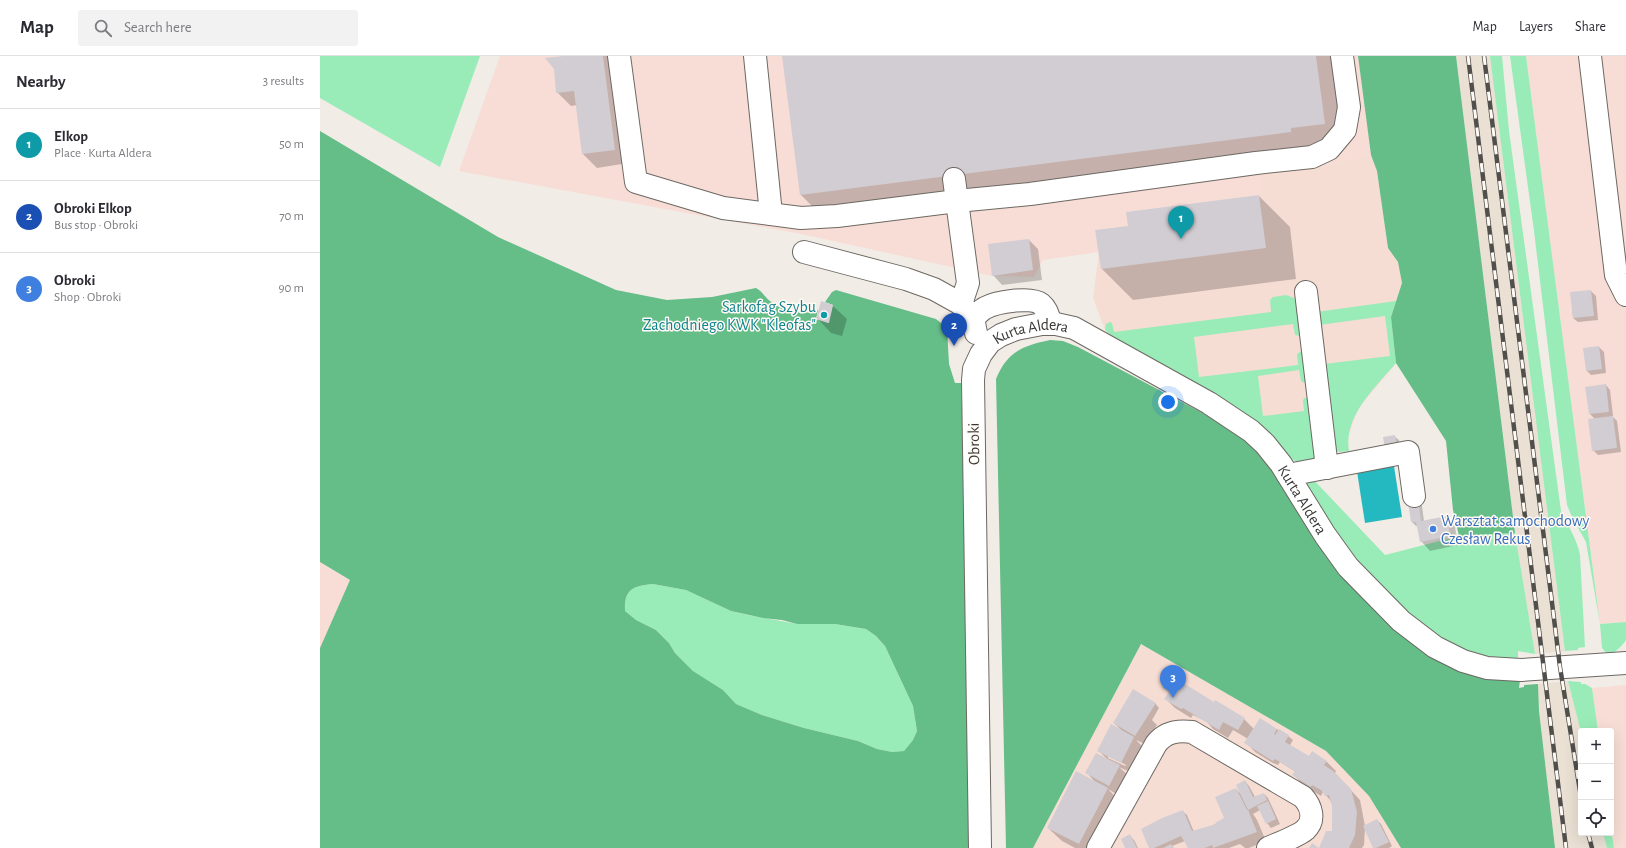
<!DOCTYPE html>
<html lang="en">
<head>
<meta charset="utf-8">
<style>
	:root { --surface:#fff; --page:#f2f2f3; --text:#2b2b33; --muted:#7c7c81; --line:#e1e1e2; --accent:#0b8043 }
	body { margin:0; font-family:"Alegreya Sans",sans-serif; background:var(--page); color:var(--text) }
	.controls { position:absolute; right:12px; bottom:12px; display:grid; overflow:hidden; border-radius:4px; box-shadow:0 4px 16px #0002 }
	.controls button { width:36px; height:36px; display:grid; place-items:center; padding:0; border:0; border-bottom:1px solid var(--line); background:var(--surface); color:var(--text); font:20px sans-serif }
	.you { position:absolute; left:848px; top:346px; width:14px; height:14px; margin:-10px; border:3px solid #fff; border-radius:50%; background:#1a73e8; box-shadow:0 0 0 6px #1a73e833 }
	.badge { display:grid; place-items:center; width:26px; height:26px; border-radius:50%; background:var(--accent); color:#fff; font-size:13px; font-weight:700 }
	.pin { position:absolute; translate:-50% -33px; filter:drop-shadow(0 1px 2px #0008) }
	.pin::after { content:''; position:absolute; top:21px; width:14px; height:12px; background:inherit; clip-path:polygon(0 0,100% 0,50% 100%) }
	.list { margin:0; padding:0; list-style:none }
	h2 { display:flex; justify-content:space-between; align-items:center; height:52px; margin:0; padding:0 16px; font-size:17px }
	h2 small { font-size:13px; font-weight:400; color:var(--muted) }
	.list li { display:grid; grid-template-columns:26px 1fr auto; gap:12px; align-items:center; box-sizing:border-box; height:72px; padding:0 16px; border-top:1px solid var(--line) }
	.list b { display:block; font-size:15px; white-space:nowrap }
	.list p { margin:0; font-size:13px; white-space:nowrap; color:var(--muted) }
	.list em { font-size:13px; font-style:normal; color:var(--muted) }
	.icon { flex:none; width:22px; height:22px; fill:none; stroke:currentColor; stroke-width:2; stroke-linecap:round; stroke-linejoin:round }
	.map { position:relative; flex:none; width:1306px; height:792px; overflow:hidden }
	header { display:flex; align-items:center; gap:24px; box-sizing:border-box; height:56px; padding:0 20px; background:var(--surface); border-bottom:1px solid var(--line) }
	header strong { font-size:19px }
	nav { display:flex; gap:22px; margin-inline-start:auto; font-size:14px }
	.search { width:280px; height:36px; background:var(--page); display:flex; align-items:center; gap:10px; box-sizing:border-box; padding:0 14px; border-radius:4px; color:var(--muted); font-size:15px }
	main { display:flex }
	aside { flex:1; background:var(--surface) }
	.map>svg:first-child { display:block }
</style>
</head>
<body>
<header>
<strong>Map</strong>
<div class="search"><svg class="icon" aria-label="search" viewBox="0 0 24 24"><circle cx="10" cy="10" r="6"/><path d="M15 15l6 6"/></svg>Search here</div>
<nav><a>Map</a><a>Layers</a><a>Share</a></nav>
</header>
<main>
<aside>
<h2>Nearby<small>3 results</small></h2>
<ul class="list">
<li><span class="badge" style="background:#0f9aa8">1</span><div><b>Elkop</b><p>Place · Kurta Aldera</p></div><em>50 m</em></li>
<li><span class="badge" style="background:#1a4fb4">2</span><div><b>Obroki Elkop</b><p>Bus stop · Obroki</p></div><em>70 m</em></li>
<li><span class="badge" style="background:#3f7fe0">3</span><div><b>Obroki</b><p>Shop · Obroki</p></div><em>90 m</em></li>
</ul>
</aside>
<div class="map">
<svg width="1306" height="792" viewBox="0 0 1306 792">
	<rect width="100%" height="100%" fill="#f2ece6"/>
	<path fill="#f6ddd4" d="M1051,99L1057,115L1068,192L1078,206L1082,227L1071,261L1076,307L1038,353L1027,384L1029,395L1000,397L982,408L975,405L935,363L904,340L824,296L787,277L785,274L773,242L779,196L806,156L939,139L940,118L996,111Z
		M821,588L1006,695L1049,740L1081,792H713Z"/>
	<path fill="#f7ddd6" d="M180,0H1038L1051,99L996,111L940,118L939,139L806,156L808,170L775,174L779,196L723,204L714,221L672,220L481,178L139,115Z
		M1206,0H1306V566L1280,568Z
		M0,506L30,524L0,592Z
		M1306,629V792H1294L1291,772V675H1278L1272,632Z"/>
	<path fill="#eae0d4" d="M1136,0H1170L1245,595L1215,598L1195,477Z
		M1248,625L1261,676V777H1283L1287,792H1235L1219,655L1218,628Z"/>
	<path fill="#99ecb7" d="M0,0H160L120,111L0,42Z
		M1170,0H1182L1189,75L1241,455C1248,470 1257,483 1260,499L1265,591L1258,592V594L1245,595Z
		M1190,0H1206L1280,568L1306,566V584C1301,591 1296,597 1287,598L1282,592L1280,568L1266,486L1252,461L1247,449L1214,175Z
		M966,239L974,242L979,247L980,280L975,279L973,268L874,281L879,321L978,309L977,298L980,296H983L989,325L984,327L981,325L979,314L938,320L943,360L984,355L983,345L984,342H989L1000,397L993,405L982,408L975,405L969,402L935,365L921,355L795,283L785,274L786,268L790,266L792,267L794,276L951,256L950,244L953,241Z
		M1076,245L1071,261L1076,307C1056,331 1023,360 1029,395L1019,396L1015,393L1004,308L1070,300L1065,260L999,269L996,256Z
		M990,420L1065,499L1139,480L1195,477L1215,598L1198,595V603C1181,603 1164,602 1147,595C1114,584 1089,558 1065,533C1055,524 1045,515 1036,505C1018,485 1002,455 988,431L987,426Z
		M333,528L366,534L411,555L428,559L477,568H515L546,573L556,580L565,590L593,650L597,675L593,684L584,695L572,696L557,693L538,685L484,672L442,659L416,648L403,634L373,615L355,597L349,587L336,574L316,564L305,555C304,533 313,530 333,528Z
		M1248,625L1261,626V628H1265L1272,632L1278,675H1261V676Z
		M1291,772L1294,792H1287L1283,777H1291Z"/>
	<path fill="#65bd88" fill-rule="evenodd" d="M1038,0H1136L1195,477L1139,480L1133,454L1126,385L1076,307L1071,261L1082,227L1078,206L1068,192L1057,115L1051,99Z
		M0,75L178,181L296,234L347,244L392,241L436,232C442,235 445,241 450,245C461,255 484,260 498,254L496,263L508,267L513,249L505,246L512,236L516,234L616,263L627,272L629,308L635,327H641L647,480L650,792H0V592L30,524L0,506ZM333,528L366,534L411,555L443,562L462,564L477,568H515L546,573L556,580L565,590L593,650L597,675L593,684L584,695L572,696L557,693L538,685L484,672L442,659L416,648L403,634L373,615L355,597L349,587L336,574L316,564L305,555C304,533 313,530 333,528Z
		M730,284L743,285L758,291L890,361L917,378L947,405L977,451L1152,619L1187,624H1200L1199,632L1204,631V629L1218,628L1219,655L1235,792H1081L1049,740L1006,695L821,588L713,792H686L676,323C687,296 702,290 730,284Z"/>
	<path fill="#24b9c0" d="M1073,404L1082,461L1045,467L1036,409Z"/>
	<path fill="#0003" fill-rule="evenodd" d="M250,0H295L308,107L277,112L263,98L257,49L251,50L237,36Z
		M463,0H1011L1022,86L989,90V94L499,157L481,139Z
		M939,140L970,171L976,223L813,244L782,213L809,171Z
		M709,184L718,193L722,224L682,229L673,219Z
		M1271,235L1276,240L1278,264L1258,266L1253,262L1251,237Z
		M502,247L513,250L527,263L522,280L511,277L498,263Z
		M1279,291L1284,296L1286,317L1271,319L1267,315Z
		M1286,329L1290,334L1293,360H1292L1297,365L1301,396L1278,399L1273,394L1275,363L1270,358L1266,332Z
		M1074,380L1079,384L1081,396L1070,398Z
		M1098,445L1102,450L1104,465L1126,461L1135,471L1138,489L1110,495L1101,485L1098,470H1096L1092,466Z
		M844,631L893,646L924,663L934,673H957L968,680L973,684L970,689L989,701L992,696L1007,706L1016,715L1015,717L1040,744L1045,770L1057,764L1061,768L1072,790L1069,792H1055L1045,773L1044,789L1042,792H1000L1013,776V750L1010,744L1003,736L1001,740L983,729L974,719L976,716L960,706L958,709L953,707L935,696L926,686L928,683L913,674L908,682L893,673L887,666L873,659L871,662L855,652L846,643L849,637Z
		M835,647L839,652L832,664L837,669L825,688L816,684L823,691L810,716L799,711L808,719L798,739L788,733L801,747L778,792H755L742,785L728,772L776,727L767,717L787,703L778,694L802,675L794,667ZM788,699L806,709L805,710L788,702Z
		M925,725L929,730L935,741L944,738L948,742L960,768L951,772L947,767L940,754L933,758L937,764L946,785L929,792H925L920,788L909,792H869L865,785L852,790L854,792H831L862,755L867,759L874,776L885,773L906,763L916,733L922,739Z
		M810,780L814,784L818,792H806Z"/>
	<path fill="#d2cdd2" d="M243,0H283L295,94L262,98L254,35L236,37L234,13L225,2Z
		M462,0H996L1005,68L971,72V76L480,139Z
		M939,139L946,192L781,213L775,174L808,170L806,156Z
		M709,183L713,214L672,220L668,188Z
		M1271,234L1274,260L1253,262L1250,236Z
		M501,245L513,249L509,267L496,263Z
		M1279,290L1282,313L1266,315L1263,292Z
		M1286,328L1289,356L1269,358L1265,331Z
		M1293,360L1297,392L1272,395L1268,363Z
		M1075,379L1077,392L1065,394L1063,381Z
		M1098,444L1101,465L1127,460L1130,480L1100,486L1096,466H1091L1088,446Z
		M848,622L855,626L857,623L894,646L895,644L925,662L918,674L903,666L899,674L863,652L861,653L844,643L849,636L842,632Z
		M813,633L836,647L815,680L793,667Z
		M940,662L957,673L954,678L955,679L959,673L969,679L965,686L989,700L992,695L1007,705L1004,709L1013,715L1031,733L1037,756L1035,779L1029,792H989L992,787L999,792L1006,775H1012V750L1009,739L1005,740L1001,734L992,729L991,731L972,719L975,715L955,703L953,705L924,687Z
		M791,668L814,681L801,707L777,695Z
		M776,697L800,709L789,730L765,717Z
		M756,715L788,732L759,788L727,772Z
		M925,724L933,741L944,737L947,744L928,754L916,729Z
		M916,732L927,754H928L937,776L893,792L892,789L885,792H868L861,780L834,792H829L821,773L842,762L863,754L872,775L896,768L895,767L904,762L895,741Z
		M948,745L956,763L946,768L937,750Z
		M1057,763L1069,786L1056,792H1053L1043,770Z
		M810,778L817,792H805L801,783Z
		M851,788L853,792H843Z"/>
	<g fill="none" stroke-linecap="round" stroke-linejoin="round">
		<g stroke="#6d6863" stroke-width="24">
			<g id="minor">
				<path d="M299,0L316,126L403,152L481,162L517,160L637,145L710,138L936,107L992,101L1009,93L1025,74L1029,51L1022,0"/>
				<path d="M435,0L451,158"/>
				<path d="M1270,0L1296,219L1306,239"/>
				<path d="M634,123L648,227L641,248"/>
				<path d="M484,196L586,223L614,233L641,248L653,262"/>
				<path d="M986,236L1007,412"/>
				<path d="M656,277L653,262C657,259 661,254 665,252C676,246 711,240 721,248C727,253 729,260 730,267"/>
				<path d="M968,419L1088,396L1094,440"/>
				<path id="s1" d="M660,792L653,324L654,313L661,298L670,286L681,279L696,273L722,268H736L754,272L889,347L931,375L945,388L961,408L1005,479L1028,511L1081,565L1115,591L1143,605L1167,612L1201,614L1306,607"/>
				<path d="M778,792L836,688C845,676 857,674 872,676L983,741C991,750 996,764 985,774C978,780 957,788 948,792"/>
			</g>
		</g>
		<use href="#minor" stroke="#fff" stroke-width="22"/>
		<g stroke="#514f4c" stroke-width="4.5">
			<path id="rail" d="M1148,0L1246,792
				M1164,0L1240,611L1261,741
				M1268,777L1272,792"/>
		</g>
		<use href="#rail" stroke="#fffaf3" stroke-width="3" stroke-dasharray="9" stroke-linecap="butt"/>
	</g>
	<circle fill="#0f9aa8" stroke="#fffaf3" stroke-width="1.5" cx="504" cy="259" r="4"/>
	<circle fill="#3f7fe0" stroke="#fffaf3" stroke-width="1.5" cx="1113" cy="473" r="4"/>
	<g text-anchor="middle" stroke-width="3" stroke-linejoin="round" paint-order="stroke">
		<g font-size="16" fill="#0d838f" stroke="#fffaf3" text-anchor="end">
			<text x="496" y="256">Sarkofag Szybu<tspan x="496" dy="18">Zachodniego KWK "Kleofas"</tspan></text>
		</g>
		<g font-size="16" fill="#3a3836" stroke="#fffaf3">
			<text dy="6" stroke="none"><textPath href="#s1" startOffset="554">Kurta Aldera</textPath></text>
			<text transform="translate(653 388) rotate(-91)" y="6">Obroki</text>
			<text dy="6" stroke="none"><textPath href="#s1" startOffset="890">Kurta Aldera</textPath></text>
		</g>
		<g font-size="16" fill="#366cbe" stroke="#fffaf3" text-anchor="start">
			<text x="1121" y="470">Warsztat samochodowy<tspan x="1121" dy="18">Czesław Rekus</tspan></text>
		</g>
	</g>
</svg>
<div class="controls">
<button>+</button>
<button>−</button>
<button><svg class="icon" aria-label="locate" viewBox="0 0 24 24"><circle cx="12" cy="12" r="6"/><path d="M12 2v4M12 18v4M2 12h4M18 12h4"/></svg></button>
</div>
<div class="you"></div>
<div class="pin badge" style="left:861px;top:183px;background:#0f9aa8">1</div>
<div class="pin badge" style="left:634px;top:290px;background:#1a4fb4">2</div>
<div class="pin badge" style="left:853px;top:642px;background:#3f7fe0">3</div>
</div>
</main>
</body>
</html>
